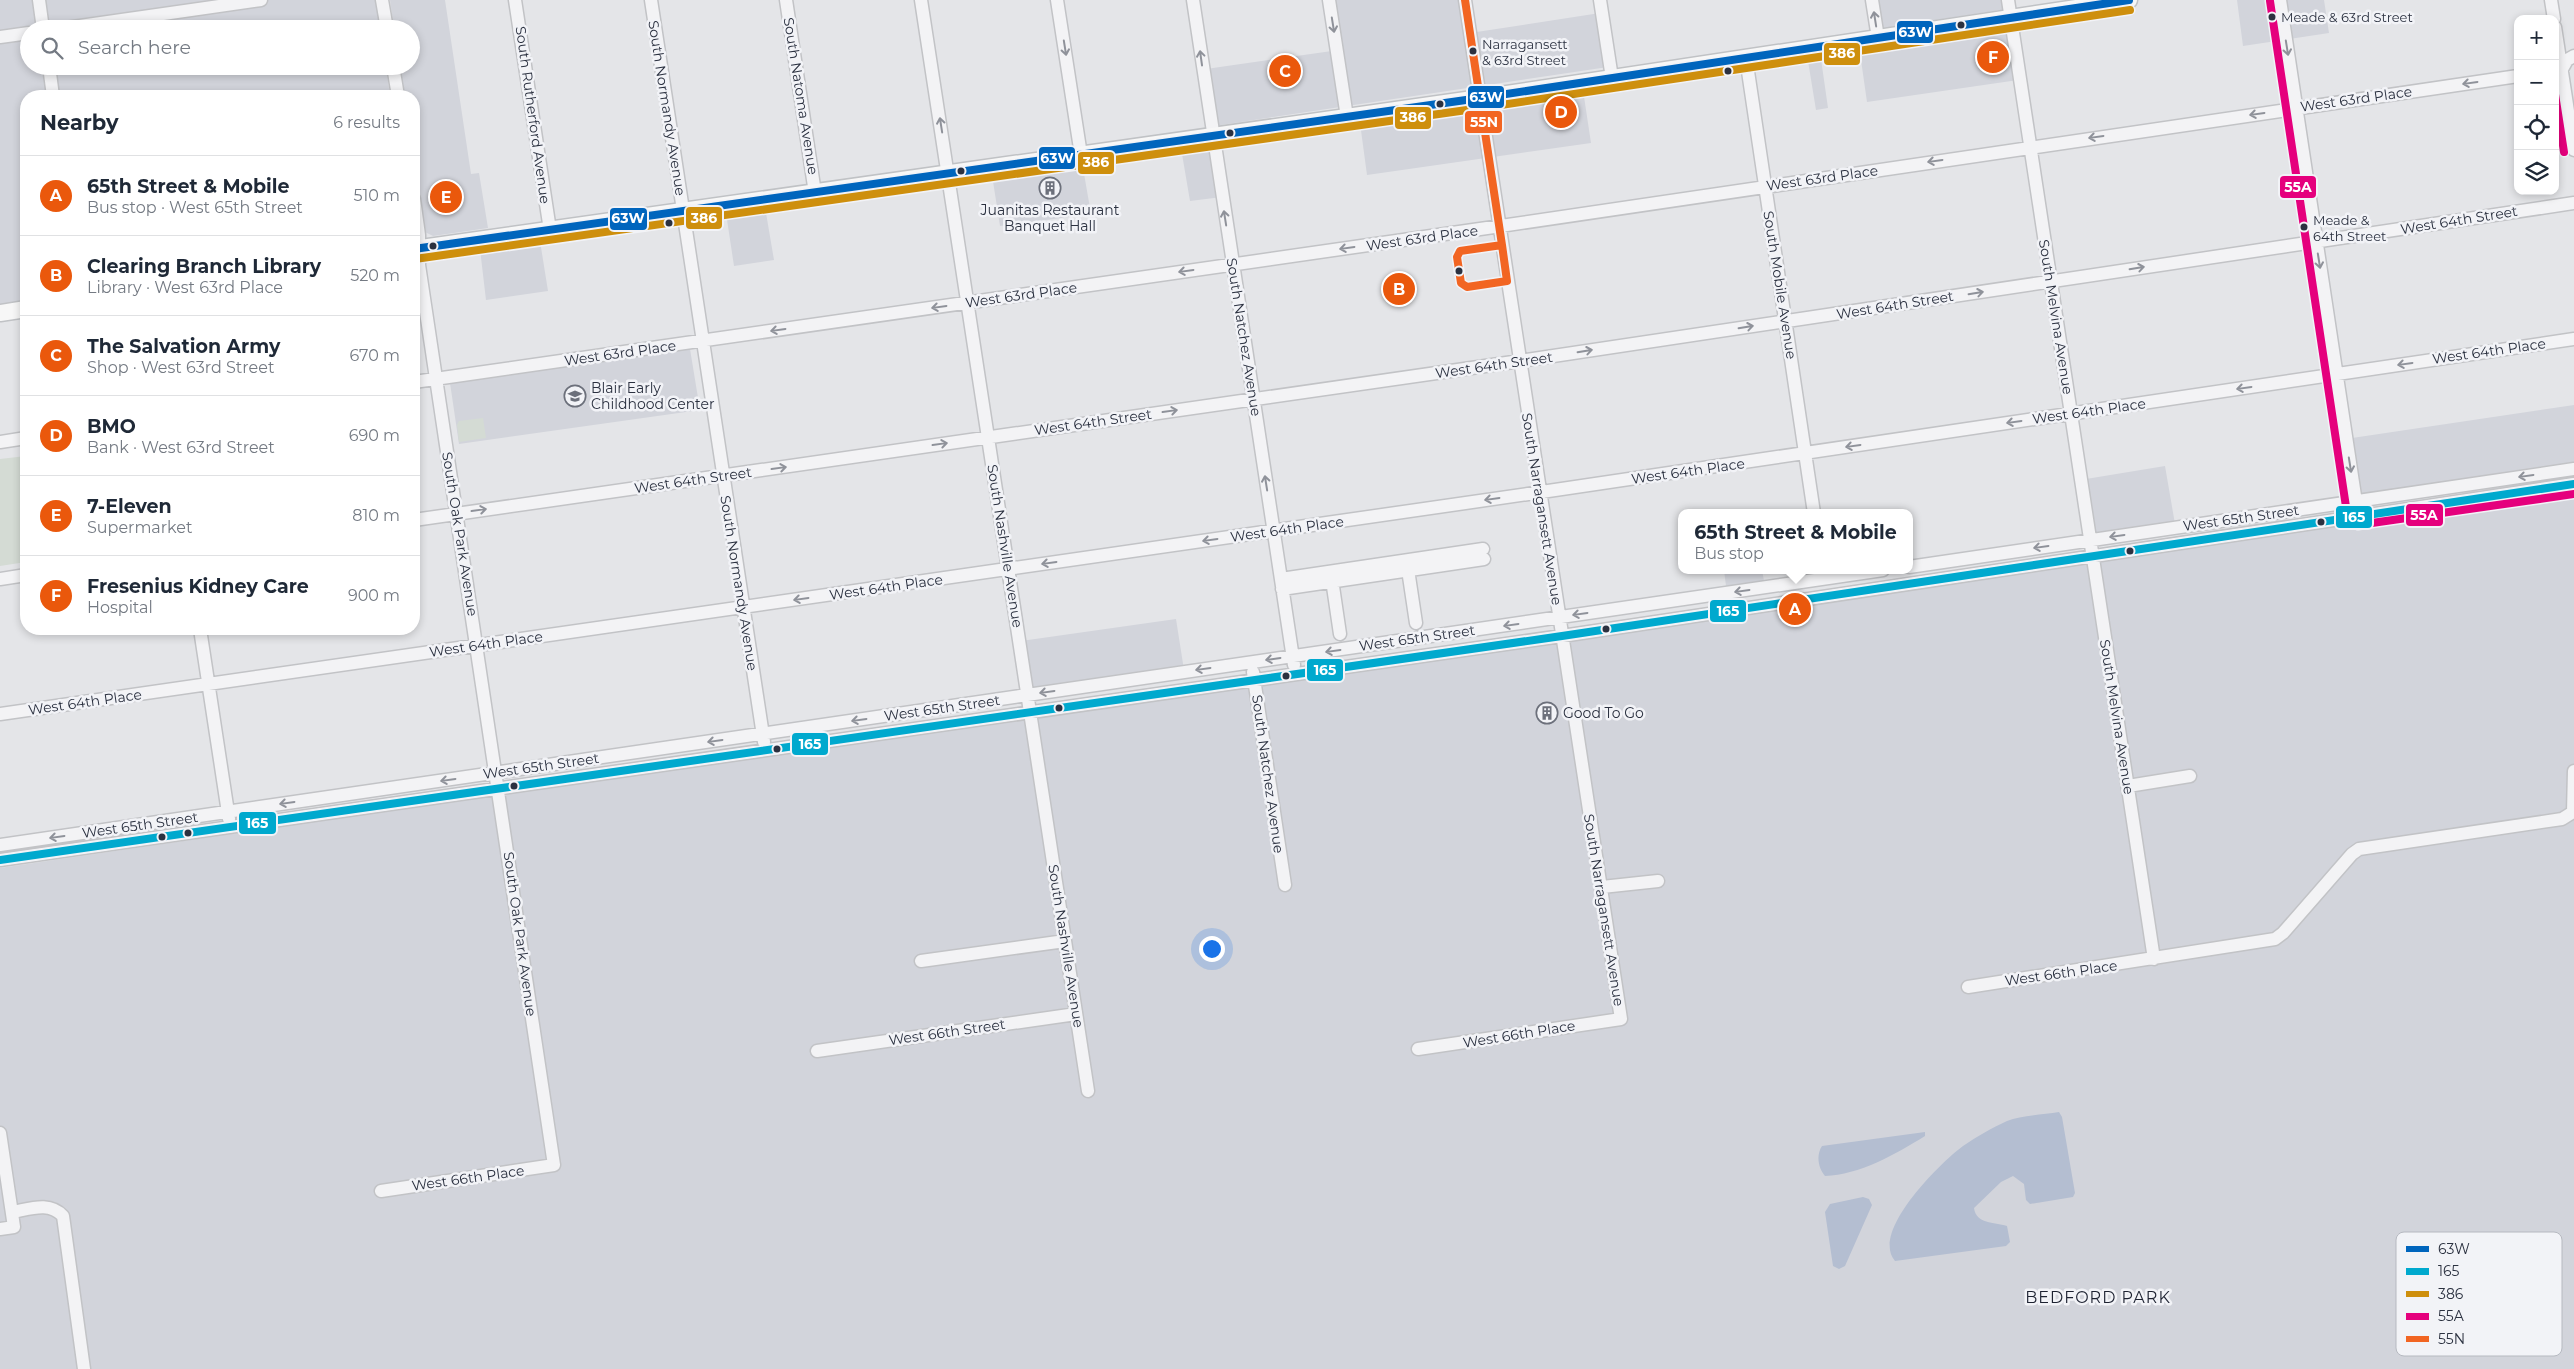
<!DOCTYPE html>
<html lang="en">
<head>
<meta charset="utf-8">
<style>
	:root { --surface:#fff; --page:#f6f6f7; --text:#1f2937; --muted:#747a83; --line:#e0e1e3; --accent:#ea580c }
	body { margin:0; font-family:Montserrat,sans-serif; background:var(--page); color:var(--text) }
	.controls { position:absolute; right:15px; top:15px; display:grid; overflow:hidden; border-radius:10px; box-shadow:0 2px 8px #0003 }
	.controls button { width:45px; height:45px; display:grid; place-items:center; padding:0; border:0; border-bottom:1px solid var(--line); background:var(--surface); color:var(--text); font:25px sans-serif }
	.you { position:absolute; left:1211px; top:948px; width:18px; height:18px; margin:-12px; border:4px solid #fff; border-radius:50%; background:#1a73e8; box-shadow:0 0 0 8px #1a73e833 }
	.badge { display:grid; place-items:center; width:32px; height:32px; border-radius:50%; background:var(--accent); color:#fff; font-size:16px; font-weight:700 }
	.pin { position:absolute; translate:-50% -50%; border:2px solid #fff; box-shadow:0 1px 5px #0006 }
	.popup { position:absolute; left:1678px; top:509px; width:235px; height:65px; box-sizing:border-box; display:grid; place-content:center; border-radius:10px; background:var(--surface); filter:drop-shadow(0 1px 4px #0005); font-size:16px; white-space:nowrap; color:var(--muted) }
	.popup b { font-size:19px; color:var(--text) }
	.popup::after { content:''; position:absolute; left:50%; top:100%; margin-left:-10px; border:10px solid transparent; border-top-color:var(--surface) }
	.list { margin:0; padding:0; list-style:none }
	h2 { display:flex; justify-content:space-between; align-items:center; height:65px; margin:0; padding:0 20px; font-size:21px }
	h2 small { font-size:16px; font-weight:400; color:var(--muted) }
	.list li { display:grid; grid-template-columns:32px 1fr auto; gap:15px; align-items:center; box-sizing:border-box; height:80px; padding:0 20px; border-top:1px solid var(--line) }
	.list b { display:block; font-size:19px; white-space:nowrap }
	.list p { margin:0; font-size:16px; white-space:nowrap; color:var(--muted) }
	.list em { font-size:16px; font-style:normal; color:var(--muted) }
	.icon { flex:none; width:28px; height:28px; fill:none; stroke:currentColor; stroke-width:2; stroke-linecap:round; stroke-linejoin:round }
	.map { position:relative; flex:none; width:2574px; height:1369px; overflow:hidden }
	.search { position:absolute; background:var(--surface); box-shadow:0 2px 8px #0003; left:20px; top:20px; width:400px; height:55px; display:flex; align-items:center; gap:12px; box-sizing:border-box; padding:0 18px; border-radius:28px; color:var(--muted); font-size:19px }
	.panel { position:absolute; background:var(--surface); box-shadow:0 2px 8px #0003; left:20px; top:90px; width:400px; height:545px; border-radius:20px }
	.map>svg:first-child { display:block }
</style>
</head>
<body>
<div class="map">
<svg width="2574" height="1369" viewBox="0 0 2574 1369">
	<rect width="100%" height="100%" fill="#e4e5e8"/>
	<path fill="#d2d4db" d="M0,0H376L380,29H29V66H386L390,96H26V301L0,305Z
		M390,0H445L471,174L479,173L488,228L433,236L425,232L414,162V96H404L400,66H411V29H394Z
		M1331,0H1465L1470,33L1600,13L1608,67L1214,126L1206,69L1339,50Z
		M1873,0H2006L2007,9L1878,29Z
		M2237,0H2324L2329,33L2243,46Z
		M2010,30L2018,80L1867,102L1860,53Z
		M1821,59L1828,108L1816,110L1808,61Z
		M1583,90L1591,143L1367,175L1360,123Z
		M1214,143L1222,197L1190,201L1181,148Z
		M1082,162L1091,214L1000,226L992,175Z
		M765,207L774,260L734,266L726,213Z
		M540,241L548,291L486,300L480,249Z
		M690,349L700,410L459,444L450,383Z
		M2574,405V465L2361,496L2352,438Z
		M2165,466L2175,524L2095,536L2086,479Z
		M2574,485V1369H0V868L1408,661Z
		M1724,570H1762L1764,581L1726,586Z
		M1176,619L1184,670L1030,692L1021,641Z"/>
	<path fill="#d4dbd4" d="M483,418L486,438L459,442L457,425L459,421Z
		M26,456V562L0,566V459Z"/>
	<path fill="#b4bed1" d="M2059,1112L2062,1117L2075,1193L2073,1197L2030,1204L2026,1200L2024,1184L2013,1176L2001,1182L1974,1208C1976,1224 1994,1222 2007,1226L2010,1242L2006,1246L1895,1261C1870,1232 1940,1163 1963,1146C1976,1137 1992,1128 2007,1121C2021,1115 2043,1115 2059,1112Z
		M1925,1132V1136C1896,1154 1859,1175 1825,1176C1818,1168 1816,1155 1822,1146Z
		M1863,1197L1869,1199L1872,1205L1845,1266L1839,1269L1833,1266L1825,1212L1830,1204Z"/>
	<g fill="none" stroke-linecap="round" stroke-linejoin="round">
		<g stroke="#c2c3c6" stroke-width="15">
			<path id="minor" d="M39,0L43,29
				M382,0L387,29
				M515,0L550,230
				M651,0L764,742
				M786,0L815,193
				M921,0L1088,1091
				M1057,0L1081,155
				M1193,0L1294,665
				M1329,0L1347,117
				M1600,0L1612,78
				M1872,0L1878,38
				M2008,0L2154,959
				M2280,0L2357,509
				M2551,0L2554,19
				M2555,27L2574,150
				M59,29L261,0
				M0,37L29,33
				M1746,58L1814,513
				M49,66L53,96
				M393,66L398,96
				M2562,69L2567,60L2574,56
				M414,382L1487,228L2518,76
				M0,442L26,438
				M414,520L1520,361L2574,203
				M1407,563L1416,623
				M1909,567L2574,469
				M1331,573L1340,634
				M0,579L26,575
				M1281,579L1483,549
				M1282,589L1484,559
				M200,629L229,819
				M1253,672L1285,885
				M0,714L1528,494L2574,339
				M2128,786L2190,776
				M0,845L1883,570
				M0,860L1562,636L2574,484
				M1602,887L1658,881
				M921,961L1065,941
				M1968,987L2275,939L2283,933L2352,854L2359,849L2562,819L2573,812L2574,771
				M1418,1049L1621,1019L1465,0
				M817,1051L1076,1014
				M0,1133L14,1227L0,1229
				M381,1191L554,1165L419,265V235L414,199
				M12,1212C30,1209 49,1201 63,1216L84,1369"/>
		</g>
		<g stroke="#c0c2c5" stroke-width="19">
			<path id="major" d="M414,249L1480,98L2129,0
				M0,313L26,309"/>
		</g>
		<use href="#minor" stroke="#f3f3f5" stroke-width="12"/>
		<use href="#major" stroke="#f7f7f7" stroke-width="16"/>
		<g stroke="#f2f3f7" stroke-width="11">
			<path id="bus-1" d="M414,249L1480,98L2129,0"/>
		</g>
		<g stroke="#f2f3f7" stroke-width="11">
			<path id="bus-2" d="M0,860L1562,636L2574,484"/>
		</g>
		<g stroke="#f2f3f7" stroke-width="11">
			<path id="bus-3" d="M415,259L1481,108L2130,10"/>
		</g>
		<g stroke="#f2f3f7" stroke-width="11">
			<path id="bus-4" d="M2270,1L2348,520L2358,525L2574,494
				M2555,94L2564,152"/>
		</g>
		<g stroke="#f2f3f7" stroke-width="11">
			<path id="bus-5" d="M1465,0L1502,245
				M1502,245L1507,281L1467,287L1461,283L1457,257L1460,251Z"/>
		</g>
		<use href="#bus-1" stroke="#0065bd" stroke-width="8"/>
		<use href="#bus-2" stroke="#00a9ce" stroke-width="8"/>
		<use href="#bus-3" stroke="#ce8f0d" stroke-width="8"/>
		<use href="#bus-4" stroke="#e5007d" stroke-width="8"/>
		<use href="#bus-5" stroke="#f26522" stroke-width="8"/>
	</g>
	<defs><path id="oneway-shaft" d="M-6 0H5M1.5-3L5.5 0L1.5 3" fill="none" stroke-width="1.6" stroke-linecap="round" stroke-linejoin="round" transform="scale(1.25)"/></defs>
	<g stroke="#8f929a">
		<use href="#oneway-shaft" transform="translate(1875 19) rotate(-99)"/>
		<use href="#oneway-shaft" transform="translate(1333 25) rotate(81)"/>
		<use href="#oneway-shaft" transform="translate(1065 48) rotate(81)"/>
		<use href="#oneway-shaft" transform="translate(2287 48) rotate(81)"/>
		<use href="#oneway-shaft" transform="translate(1201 58) rotate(-98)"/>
		<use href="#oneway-shaft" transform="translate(2470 83) rotate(172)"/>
		<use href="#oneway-shaft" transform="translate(2257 114) rotate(172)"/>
		<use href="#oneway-shaft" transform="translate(941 125) rotate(-99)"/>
		<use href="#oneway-shaft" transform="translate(2096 137) rotate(172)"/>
		<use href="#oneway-shaft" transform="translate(1935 161) rotate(172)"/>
		<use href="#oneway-shaft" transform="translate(1225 218) rotate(-99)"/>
		<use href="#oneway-shaft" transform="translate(1347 248) rotate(172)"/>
		<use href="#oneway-shaft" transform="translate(2319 261) rotate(81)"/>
		<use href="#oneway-shaft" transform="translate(2137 268) rotate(-9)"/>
		<use href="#oneway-shaft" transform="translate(1186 271) rotate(172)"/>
		<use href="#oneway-shaft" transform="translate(1976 293) rotate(-9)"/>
		<use href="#oneway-shaft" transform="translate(939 307) rotate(172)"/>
		<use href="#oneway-shaft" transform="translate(1746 327) rotate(-9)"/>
		<use href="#oneway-shaft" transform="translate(778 330) rotate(172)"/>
		<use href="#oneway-shaft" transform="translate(1585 351) rotate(-9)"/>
		<use href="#oneway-shaft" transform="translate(2405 364) rotate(172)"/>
		<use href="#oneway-shaft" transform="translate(2244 388) rotate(172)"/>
		<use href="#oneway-shaft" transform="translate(1170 411) rotate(-8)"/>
		<use href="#oneway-shaft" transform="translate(2014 422) rotate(172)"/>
		<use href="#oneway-shaft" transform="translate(940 444) rotate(-8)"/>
		<use href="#oneway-shaft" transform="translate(1853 446) rotate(172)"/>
		<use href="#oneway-shaft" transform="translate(2350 465) rotate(81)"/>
		<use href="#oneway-shaft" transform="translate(779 468) rotate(-8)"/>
		<use href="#oneway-shaft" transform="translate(2526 476) rotate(172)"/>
		<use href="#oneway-shaft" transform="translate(1266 483) rotate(-99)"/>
		<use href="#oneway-shaft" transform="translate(1492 499) rotate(172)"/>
		<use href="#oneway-shaft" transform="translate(479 510) rotate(-8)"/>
		<use href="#oneway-shaft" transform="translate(2117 536) rotate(172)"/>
		<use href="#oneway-shaft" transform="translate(1210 540) rotate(172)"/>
		<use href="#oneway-shaft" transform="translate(2041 547) rotate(172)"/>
		<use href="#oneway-shaft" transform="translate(1049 563) rotate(172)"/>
		<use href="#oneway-shaft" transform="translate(1742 591) rotate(172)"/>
		<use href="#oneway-shaft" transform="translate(801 599) rotate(172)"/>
		<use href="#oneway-shaft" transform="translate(1580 614) rotate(172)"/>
		<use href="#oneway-shaft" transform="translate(1511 625) rotate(172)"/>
		<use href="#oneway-shaft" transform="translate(1333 651) rotate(172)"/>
		<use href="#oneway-shaft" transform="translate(1273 659) rotate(172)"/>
		<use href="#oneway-shaft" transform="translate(1203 669) rotate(172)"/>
		<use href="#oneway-shaft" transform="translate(1047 692) rotate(172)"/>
		<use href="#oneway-shaft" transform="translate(859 720) rotate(172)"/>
		<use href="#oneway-shaft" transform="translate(715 741) rotate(172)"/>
		<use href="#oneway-shaft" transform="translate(448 780) rotate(172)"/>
		<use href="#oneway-shaft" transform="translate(287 803) rotate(172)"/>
		<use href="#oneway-shaft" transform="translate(57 837) rotate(172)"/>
	</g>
	<defs>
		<g id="building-ring" transform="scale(1.125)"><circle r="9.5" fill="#f2f3f7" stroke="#6c707b" stroke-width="1.5"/><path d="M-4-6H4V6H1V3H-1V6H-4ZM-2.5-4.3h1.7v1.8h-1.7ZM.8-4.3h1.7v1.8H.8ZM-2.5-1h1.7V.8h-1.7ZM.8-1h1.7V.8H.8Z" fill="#6c707b"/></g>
		<g id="school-ring" transform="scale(1.125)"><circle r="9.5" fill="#f2f3f7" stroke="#6c707b" stroke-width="1.5"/><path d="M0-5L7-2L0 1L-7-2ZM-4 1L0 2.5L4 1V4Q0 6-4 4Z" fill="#6c707b"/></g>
	</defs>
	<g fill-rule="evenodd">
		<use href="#building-ring" x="1050" y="188"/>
		<use href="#school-ring" x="575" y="396"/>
		<use href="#building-ring" x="1547" y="713"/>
	</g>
	<g fill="#2b3140" stroke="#f2f3f7" stroke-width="2">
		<circle cx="2272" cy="17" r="4.5"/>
		<circle cx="1961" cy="25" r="4.5"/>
		<circle cx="1473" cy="51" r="4.5"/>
		<circle cx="1728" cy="71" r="4.5"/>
		<circle cx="1440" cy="104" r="4.5"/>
		<circle cx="1230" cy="133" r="4.5"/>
		<circle cx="961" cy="171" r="4.5"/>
		<circle cx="669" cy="223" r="4.5"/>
		<circle cx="2304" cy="227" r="4.5"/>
		<circle cx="433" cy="246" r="4.5"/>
		<circle cx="1459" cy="271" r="4.5"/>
		<circle cx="2321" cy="522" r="4.5"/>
		<circle cx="2130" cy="551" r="4.5"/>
		<circle cx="1606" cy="629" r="4.5"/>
		<circle cx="1286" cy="676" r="4.5"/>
		<circle cx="1059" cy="708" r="4.5"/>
		<circle cx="777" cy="749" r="4.5"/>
		<circle cx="514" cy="786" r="4.5"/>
		<circle cx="188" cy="833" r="4.5"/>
		<circle cx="162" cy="837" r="4.5"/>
	</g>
	<g text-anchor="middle" stroke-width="5" stroke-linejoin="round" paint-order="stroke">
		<g font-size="13" fill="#2b3140" stroke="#f2f3f7" text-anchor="start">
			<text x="2281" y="22">Meade &amp; 63rd Street</text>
			<text x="1482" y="49">Narragansett<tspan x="1482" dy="16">&amp; 63rd Street</tspan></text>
			<text x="2313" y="225">Meade &amp;<tspan x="2313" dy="16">64th Street</tspan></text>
		</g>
		<g font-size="14" fill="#2b3140" stroke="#f2f3f7">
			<text transform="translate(801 96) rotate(81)" y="5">South Natoma Avenue</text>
			<text transform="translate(2356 99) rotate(-8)" y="5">West 63rd Place</text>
			<text transform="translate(667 108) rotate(81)" y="5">South Normandy Avenue</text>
			<text transform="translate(533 115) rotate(82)" y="5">South Rutherford Avenue</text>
			<text transform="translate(1822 178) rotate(-8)" y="5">West 63rd Place</text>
			<text transform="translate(2459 220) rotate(-9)" y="5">West 64th Street</text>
			<text transform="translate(1422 238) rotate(-8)" y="5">West 63rd Place</text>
			<text transform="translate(1780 285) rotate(81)" y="5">South Mobile Avenue</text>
			<text transform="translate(1021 295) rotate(-8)" y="5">West 63rd Place</text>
			<text transform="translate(1895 305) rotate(-9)" y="5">West 64th Street</text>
			<text transform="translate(2056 317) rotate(81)" y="5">South Melvina Avenue</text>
			<text transform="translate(1244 337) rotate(81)" y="5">South Natchez Avenue</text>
			<text transform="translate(2489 351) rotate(-8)" y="5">West 64th Place</text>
			<text transform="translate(620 353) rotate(-8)" y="5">West 63rd Place</text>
			<text transform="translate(1494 365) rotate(-8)" y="5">West 64th Street</text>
			<text transform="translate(2089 411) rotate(-8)" y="5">West 64th Place</text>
			<text transform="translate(1093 422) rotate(-8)" y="5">West 64th Street</text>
			<text transform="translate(1688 471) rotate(-8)" y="5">West 64th Place</text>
			<text transform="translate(693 480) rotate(-8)" y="5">West 64th Street</text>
			<text transform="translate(1542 509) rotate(81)" y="5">South Narragansett Avenue</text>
			<text transform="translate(2241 518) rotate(-8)" y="5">West 65th Street</text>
			<text transform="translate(1287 529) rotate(-8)" y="5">West 64th Place</text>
			<text transform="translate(460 534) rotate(81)" y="5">South Oak Park Avenue</text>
			<text transform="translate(1005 546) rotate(81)" y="5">South Nashville Avenue</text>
			<text transform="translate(739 583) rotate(81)" y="5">South Normandy Avenue</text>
			<text transform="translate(886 587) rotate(-8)" y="5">West 64th Place</text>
			<text transform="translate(1417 638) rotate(-8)" y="5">West 65th Street</text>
			<text transform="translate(486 644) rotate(-8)" y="5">West 64th Place</text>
			<text transform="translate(85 702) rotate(-8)" y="5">West 64th Place</text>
			<text transform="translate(942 708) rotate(-8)" y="5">West 65th Street</text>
			<text transform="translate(2117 717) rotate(81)" y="5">South Melvina Avenue</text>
			<text transform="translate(541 766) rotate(-8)" y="5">West 65th Street</text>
			<text transform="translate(1268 774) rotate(82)" y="5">South Natchez Avenue</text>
			<text transform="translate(140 825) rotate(-8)" y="5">West 65th Street</text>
			<text transform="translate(1604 910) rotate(81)" y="5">South Narragansett Avenue</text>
			<text transform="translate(520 934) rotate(82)" y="5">South Oak Park Avenue</text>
			<text transform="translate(1066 946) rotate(81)" y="5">South Nashville Avenue</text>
			<text transform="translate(2061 973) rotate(-8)" y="5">West 66th Place</text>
			<text transform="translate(947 1032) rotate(-8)" y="5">West 66th Street</text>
			<text transform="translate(1519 1034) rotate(-9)" y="5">West 66th Place</text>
			<text transform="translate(468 1178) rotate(-8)" y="5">West 66th Place</text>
		</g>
		<g font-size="14" fill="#2b3140" stroke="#f2f3f7" text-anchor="start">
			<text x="1050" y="215" text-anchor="middle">Juanitas Restaurant<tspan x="1050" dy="16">Banquet Hall</tspan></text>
			<text x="591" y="393">Blair Early<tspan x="591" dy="16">Childhood Center</tspan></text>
			<text x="1563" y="718">Good To Go</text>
		</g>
		<g font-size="16" letter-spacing="1" fill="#1d2231" stroke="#f2f3f7">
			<text x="2098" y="1303">BEDFORD PARK</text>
		</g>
	</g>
	<rect x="2396" y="1232" width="166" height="124" rx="8" fill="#f2f3f7" stroke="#b6b9c0" stroke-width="1"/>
	<rect x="2406" y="1246" width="23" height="6" fill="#0065bd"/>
	<rect x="2406" y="1268" width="23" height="7" fill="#00a9ce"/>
	<rect x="2406" y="1291" width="23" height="6" fill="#ce8f0d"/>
	<rect x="2406" y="1313" width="23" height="7" fill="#e5007d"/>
	<rect x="2406" y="1336" width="23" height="6" fill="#f26522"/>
	<g font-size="14" fill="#2b3140">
		<text x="2438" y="1254">63W</text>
		<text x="2438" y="1276">165</text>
		<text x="2438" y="1299">386</text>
		<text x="2438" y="1321">55A</text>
		<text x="2438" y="1344">55N</text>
	</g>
	<g stroke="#f2f3f7" stroke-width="2">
		<rect x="1896" y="20" width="38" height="24" rx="5" fill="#0065bd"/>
		<rect x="1823" y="42" width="38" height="24" rx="5" fill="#ce8f0d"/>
		<rect x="1467" y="85" width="38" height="24" rx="5" fill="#0065bd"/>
		<rect x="1394" y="106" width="38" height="24" rx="5" fill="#ce8f0d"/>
		<rect x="1464" y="110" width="39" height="24" rx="5" fill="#f26522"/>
		<rect x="1038" y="146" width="38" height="24" rx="5" fill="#0065bd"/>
		<rect x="1077" y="151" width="38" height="24" rx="5" fill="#ce8f0d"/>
		<rect x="2279" y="175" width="38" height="24" rx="5" fill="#e5007d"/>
		<rect x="685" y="206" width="38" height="24" rx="5" fill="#ce8f0d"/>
		<rect x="609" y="207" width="39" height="24" rx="5" fill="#0065bd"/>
		<rect x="2405" y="503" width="39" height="24" rx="5" fill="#e5007d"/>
		<rect x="2335" y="505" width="38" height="24" rx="5" fill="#00a9ce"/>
		<rect x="1709" y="599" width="38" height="24" rx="5" fill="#00a9ce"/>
		<rect x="1306" y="658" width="38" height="24" rx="5" fill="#00a9ce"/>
		<rect x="791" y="732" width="38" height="24" rx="5" fill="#00a9ce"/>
		<rect x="238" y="811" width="39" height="24" rx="5" fill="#00a9ce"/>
	</g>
	<g font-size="14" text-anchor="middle" font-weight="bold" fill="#fff">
		<text x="1915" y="37">63W</text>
		<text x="1842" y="58">386</text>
		<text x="1486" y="102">63W</text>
		<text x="1413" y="122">386</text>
		<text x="1484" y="127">55N</text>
		<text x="1057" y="163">63W</text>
		<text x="1096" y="167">386</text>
		<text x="2298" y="192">55A</text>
		<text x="704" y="223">386</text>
		<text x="628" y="223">63W</text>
		<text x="2424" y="520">55A</text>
		<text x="2354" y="522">165</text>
		<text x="1728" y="616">165</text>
		<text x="1325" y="675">165</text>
		<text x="810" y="749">165</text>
		<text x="257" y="828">165</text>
	</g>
</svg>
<div class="controls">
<button>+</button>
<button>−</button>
<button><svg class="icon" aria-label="locate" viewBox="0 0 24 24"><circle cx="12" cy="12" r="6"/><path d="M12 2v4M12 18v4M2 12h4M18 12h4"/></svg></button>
<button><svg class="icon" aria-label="layers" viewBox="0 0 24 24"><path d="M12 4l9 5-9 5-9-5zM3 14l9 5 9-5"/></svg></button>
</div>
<div class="you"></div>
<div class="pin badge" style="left:1795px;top:609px">A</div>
<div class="popup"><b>65th Street &amp; Mobile</b>Bus stop</div>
<div class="pin badge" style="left:1399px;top:289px">B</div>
<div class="pin badge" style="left:1285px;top:71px">C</div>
<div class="pin badge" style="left:1561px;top:112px">D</div>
<div class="pin badge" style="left:446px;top:197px">E</div>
<div class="pin badge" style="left:1993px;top:57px">F</div>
<div class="search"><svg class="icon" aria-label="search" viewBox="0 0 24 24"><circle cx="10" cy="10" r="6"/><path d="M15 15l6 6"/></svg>Search here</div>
<section class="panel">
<h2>Nearby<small>6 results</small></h2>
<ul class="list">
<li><span class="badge">A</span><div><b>65th Street &amp; Mobile</b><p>Bus stop · West 65th Street</p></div><em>510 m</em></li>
<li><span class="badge">B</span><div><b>Clearing Branch Library</b><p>Library · West 63rd Place</p></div><em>520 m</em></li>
<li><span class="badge">C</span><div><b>The Salvation Army</b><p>Shop · West 63rd Street</p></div><em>670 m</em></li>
<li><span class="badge">D</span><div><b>BMO</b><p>Bank · West 63rd Street</p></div><em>690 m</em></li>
<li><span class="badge">E</span><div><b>7-Eleven</b><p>Supermarket</p></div><em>810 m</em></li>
<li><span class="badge">F</span><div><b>Fresenius Kidney Care</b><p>Hospital</p></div><em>900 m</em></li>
</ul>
</section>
</div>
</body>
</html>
